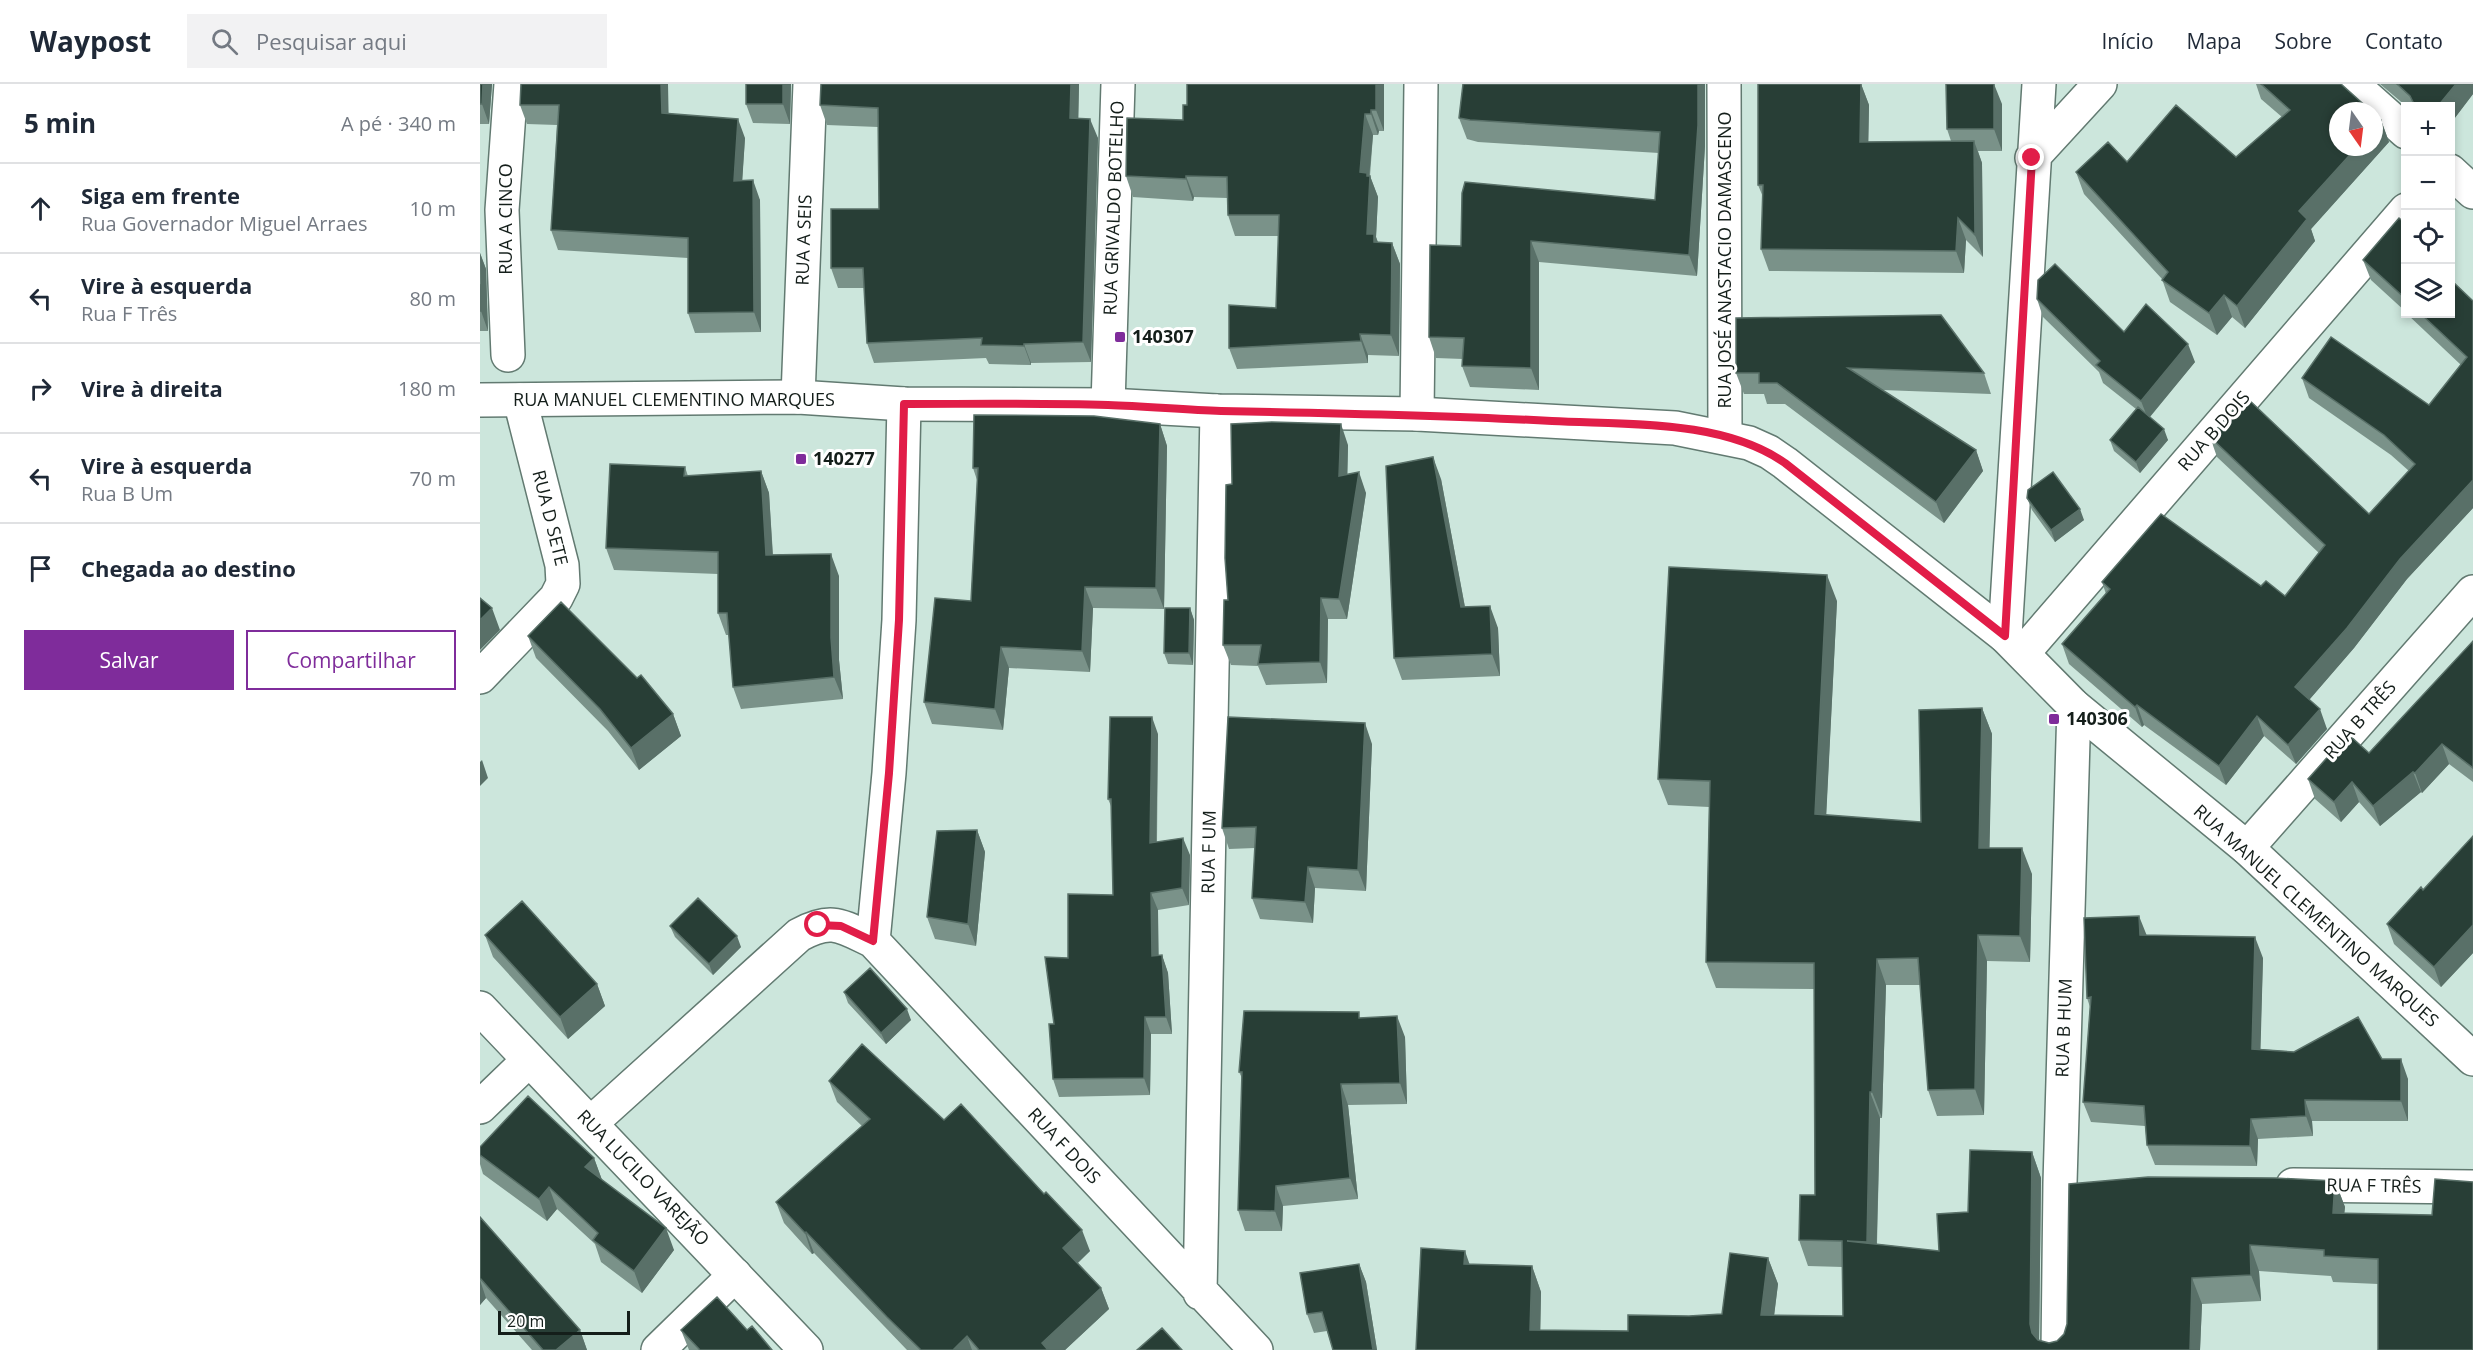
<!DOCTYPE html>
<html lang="pt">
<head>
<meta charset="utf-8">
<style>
	:root { --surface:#fff; --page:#f2f2f3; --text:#1f2937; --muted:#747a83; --line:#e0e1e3; --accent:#7f2c9b }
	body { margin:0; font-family:"Open Sans",sans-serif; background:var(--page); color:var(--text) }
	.controls { position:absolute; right:18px; top:18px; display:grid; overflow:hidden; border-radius:0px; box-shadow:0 3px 9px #0003 }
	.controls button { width:54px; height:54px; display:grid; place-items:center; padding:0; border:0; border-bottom:2px solid var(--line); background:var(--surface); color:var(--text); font:30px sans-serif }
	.compass { position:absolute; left:1849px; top:18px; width:54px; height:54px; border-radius:50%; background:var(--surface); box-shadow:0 3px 9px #0003; rotate:166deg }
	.scale { position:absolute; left:18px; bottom:15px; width:132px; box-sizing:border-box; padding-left:6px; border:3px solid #141e1a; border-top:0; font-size:16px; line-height:21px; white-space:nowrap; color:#141e1a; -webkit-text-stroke:4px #fff; paint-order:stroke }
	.stop { position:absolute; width:18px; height:18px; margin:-14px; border:4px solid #e11d48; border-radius:50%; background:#fff }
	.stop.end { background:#e11d48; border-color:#fff; box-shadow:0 2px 6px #0008 }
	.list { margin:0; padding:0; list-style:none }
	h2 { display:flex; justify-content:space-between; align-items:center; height:78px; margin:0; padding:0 24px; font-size:26px }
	h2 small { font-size:20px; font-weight:400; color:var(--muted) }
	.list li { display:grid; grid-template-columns:39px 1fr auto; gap:18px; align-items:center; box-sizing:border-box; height:90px; padding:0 24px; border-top:2px solid var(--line) }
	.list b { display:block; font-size:22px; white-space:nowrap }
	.list p { margin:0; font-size:20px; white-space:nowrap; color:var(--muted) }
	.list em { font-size:20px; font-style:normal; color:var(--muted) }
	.actions { display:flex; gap:12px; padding:18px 24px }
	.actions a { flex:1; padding:14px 0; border:2px solid var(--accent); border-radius:0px; text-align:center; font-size:21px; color:var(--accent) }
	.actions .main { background:var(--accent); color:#fff }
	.icon { flex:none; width:33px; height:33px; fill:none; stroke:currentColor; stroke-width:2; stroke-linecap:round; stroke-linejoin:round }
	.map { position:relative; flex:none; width:1993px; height:1266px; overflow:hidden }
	header { display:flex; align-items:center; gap:36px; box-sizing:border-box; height:84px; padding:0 30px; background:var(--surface); border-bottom:2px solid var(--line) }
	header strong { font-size:28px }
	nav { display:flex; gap:33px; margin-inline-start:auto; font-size:21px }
	.search { width:420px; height:54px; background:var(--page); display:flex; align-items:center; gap:15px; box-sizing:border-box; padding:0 21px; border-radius:0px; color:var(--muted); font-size:22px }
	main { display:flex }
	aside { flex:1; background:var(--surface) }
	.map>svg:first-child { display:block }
</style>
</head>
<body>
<header>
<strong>Waypost</strong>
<div class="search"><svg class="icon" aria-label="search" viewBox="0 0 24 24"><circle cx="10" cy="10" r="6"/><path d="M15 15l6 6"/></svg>Pesquisar aqui</div>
<nav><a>Início</a><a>Mapa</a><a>Sobre</a><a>Contato</a></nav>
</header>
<main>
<aside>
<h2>5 min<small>A pé · 340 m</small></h2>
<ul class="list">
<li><svg class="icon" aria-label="ahead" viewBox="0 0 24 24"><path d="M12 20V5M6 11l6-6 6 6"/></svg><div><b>Siga em frente</b><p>Rua Governador Miguel Arraes</p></div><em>10 m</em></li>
<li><svg class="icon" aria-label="left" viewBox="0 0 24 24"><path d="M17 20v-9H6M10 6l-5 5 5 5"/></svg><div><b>Vire à esquerda</b><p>Rua F Três</p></div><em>80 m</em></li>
<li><svg class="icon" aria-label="right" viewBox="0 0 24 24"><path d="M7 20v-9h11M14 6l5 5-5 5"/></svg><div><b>Vire à direita</b></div><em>180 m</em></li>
<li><svg class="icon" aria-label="left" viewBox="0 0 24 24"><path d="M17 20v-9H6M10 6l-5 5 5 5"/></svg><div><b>Vire à esquerda</b><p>Rua B Um</p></div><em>70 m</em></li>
<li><svg class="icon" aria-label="arrive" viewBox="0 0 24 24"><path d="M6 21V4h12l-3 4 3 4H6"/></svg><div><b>Chegada ao destino</b></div></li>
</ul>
<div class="actions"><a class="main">Salvar</a><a>Compartilhar</a></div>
</aside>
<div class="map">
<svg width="1993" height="1266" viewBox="0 0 1993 1266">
	<rect width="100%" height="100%" fill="#cce6dc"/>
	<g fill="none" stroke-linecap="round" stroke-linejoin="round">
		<g stroke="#627a71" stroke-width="36">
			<path id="minor" d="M1244,0L1245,353
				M1872,0L1926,48
				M1552,74L1620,0
				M1970,87L1993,108
				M28,271L22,126L31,0
				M318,313L330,0
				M628,321L638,0
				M937,330L941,0
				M1525,552L1559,0
				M1543,569L1926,126
				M0,593L76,514L83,500L82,481L40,316
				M1767,764L1993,508
				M393,857L409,689L419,536L424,320
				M0,1023L49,976
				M111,1039L319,851C352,833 361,842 393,857L776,1266
				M1813,1101L1993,1103
				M720,1209L737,327
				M178,1266L255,1191
				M1578,1266L1580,1099L1594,622"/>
		</g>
		<g stroke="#627a71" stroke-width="36">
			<path id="tertiary" d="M0,316L318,313L424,320L628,321L737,327L937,330L1195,344L1269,359L1289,368L1305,379L1525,552L1594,622L1767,764L1993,975
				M0,924L326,1266"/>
		</g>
		<use href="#minor" stroke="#fff" stroke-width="33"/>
		<use href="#tertiary" stroke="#fff" stroke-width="33"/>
	</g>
	<path fill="#7a9289" d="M0,0H12L9,40H0Z
		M41,0L189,30L265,54L262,97L280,116L281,248L215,249L208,229V174L78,166L71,146L77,41L47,40L40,21Z
		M311,0L310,40L273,39L266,20Z
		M599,0L598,34L618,54L611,278L551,279V281L509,280L506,274L394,279L387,259L384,204H358L351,184L399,125L398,43L347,41L340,21Z
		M904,0V47H899L898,51H893L890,92L898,113L896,153L898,158L912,159L920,180L919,272L888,271V279L757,285L749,264L796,224L799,152H755L748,131L747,114L714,113L713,117L653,113L646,92L703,36L707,21Z
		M983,0H1225V62L1217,192L1059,178V306L990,303L982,282L983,275L956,274L949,253L981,162L1175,116L1179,69L998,58L987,55L979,34Z
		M1381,0L1389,21L1388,58L1471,57L1467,45L1522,20V67H1498L1502,79L1503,173L1486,156L1484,189L1289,187L1281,165L1283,113L1278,101Z
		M1776,0H1861L1901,36L1909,58L1831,145L1835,157L1765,244L1752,233L1737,251L1690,218L1682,195L1604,110L1596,88L1647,78L1756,73L1802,33L1781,15Z
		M1900,0H1993V10L1971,39V22H1926Z
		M1926,140V228L1891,196L1883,176Z
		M0,169L6,185L8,247H0Z
		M1557,215L1644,248L1715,278L1670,333L1688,356L1660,389L1634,367L1630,356L1656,325L1623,299L1619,288L1563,233Z
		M1993,217V424L1927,495L1874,564L1829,616L1847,645L1816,680L1784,652L1746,701L1664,641L1662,643L1589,580L1582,560L1626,510L1622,498L1781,502L1805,512L1839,469L1737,373L1730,353L1889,430L1929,387L1911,371L1829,314L1822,294L1949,321L1981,281L1927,230H1971Z
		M1256,234L1504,289L1511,310L1402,306L1496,366L1503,387L1464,439L1305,320H1287L1284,310H1264L1256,289Z
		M680,340L687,362L684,525L613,524L610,588L529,584L523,646L452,640L444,618L491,517L497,396L493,384Z
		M868,361L867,390L886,409L867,535H848L847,599L786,601L778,582L751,581L743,561L748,516L752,400Z
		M205,383L208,392L281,387L289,409L293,471L359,492V576L363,615L261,625L253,603L249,551H246L238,529V490L134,486L126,464Z
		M961,395L985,523L1018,544L1020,592L922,596L914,574Z
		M1547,414L1604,436L1575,458L1552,426Z
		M1357,517L1346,731L1441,738L1502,624L1512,650L1509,764L1552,790L1550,878L1507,877L1504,1031L1457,1032L1448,1006L1440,901H1406L1402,1034H1400L1397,1160L1459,1167L1488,1128L1552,1068L1561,1094L1559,1256L1569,1259L1577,1257L1855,1097L1865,1123L1864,1129L1952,1131L1993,1098L1898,1200L1853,1198L1851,1192L1779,1187L1781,1217L1722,1220L1720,1266H936L990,1180L1052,1182L1061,1208L1060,1246L1148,1247L1209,1232L1242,1230L1288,1174L1298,1200L1294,1231L1363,1232V1183L1328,1182L1319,1156L1335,1111L1334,905L1236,904L1226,878L1229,723L1188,721L1178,695Z
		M710,524L714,536L713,581L688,580L684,569Z
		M48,552L193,630L201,652L159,686L128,647L56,574Z
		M1993,557V698L1969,680L1942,709L1941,708L1900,742L1879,718L1861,738L1835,715L1828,695L1889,669Z
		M678,650L677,758L710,771L709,821L678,826V871H682L688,889L692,950H671L670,1011L579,1013L573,995L574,940L588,874L633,811L631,722L628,715Z
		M892,660L886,807L835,804L833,839L780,835L772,814L775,764L749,765L742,744Z
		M497,746L505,768L496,862L455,855L447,833Z
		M1993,752V869L1961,903L1914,860L1907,840L1943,806Z
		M190,842L261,863L233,891L195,853Z
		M5,851L117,900L125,922L88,955L13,873Z
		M1666,851L1783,874L1780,965L1902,975L1928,995V1037H1832L1833,1052L1778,1055L1777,1082L1675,1081L1667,1061L1665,1042L1611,1038L1603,1018L1610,923L1607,914Z
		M364,908L431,936L406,960L368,919Z
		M881,934L925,953L927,1020L868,1021L878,1115L803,1122L802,1147H765L758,1126L762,994L759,988Z
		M349,997L464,1036L610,1167L598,1179L621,1204L629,1225L585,1266H427L334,1169L332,1170L304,1139L296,1118L382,1042L357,1018Z
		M0,1063L114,1074L122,1096L194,1166L162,1209L121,1178L115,1160L77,1125L67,1137L3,1090L0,1080Z
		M0,1133L100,1246L107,1266H52L6,1214L0,1221Z
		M879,1180L886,1198L897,1266H853L847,1247L834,1249L827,1230Z
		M201,1246H267L292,1266H209Z"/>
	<path fill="#597068" d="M3,0H12L9,40L2,20Z
		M181,0H188L189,49L182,29Z
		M303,0H311L310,40L303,20Z
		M591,0H599L598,54L590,34Z
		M896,0H904V47L896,26Z
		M1218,0H1225V62L1217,192L1209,171Z
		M1381,0L1389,21L1388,80L1380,58Z
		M1514,0L1522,20V67L1514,45Z
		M1976,0H1993V10L1971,39V22H1958Z
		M891,26L899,47L898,51L891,30Z
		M885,30L893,51L889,94L890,92L898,113L896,153L902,171L887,150L880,88Z
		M258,35L265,54L261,116L254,97Z
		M610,35L618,54L611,278L603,258Z
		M1901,36L1909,58L1831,145L1835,157L1765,244L1757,222L1819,127L1877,63H1894V43Z
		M1494,57L1502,79L1503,173L1495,151Z
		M706,92L714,113L713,117L706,95Z
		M273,96L280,116L281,248L274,228Z
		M1478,134L1486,156L1484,189L1476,167Z
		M1051,157L1059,178V306L1051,284Z
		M912,159L920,180L919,272L911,251Z
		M0,169L6,185L8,247L1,227Z
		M1744,211L1752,233L1737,251L1729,229Z
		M880,250L888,271V279L881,257Z
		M544,260L551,279V281L544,262Z
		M1708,260L1715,278L1668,335L1661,317Z
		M680,340L687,362L684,525L676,504Z
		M861,340L868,361L867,413L859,392Z
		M1684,345L1688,356L1660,389L1656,378Z
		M1496,366L1503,387L1464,439L1456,418Z
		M953,373L961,395L989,545L981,523Z
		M281,387L289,409L294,493L286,471Z
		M879,388L886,409L867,535L859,515Z
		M1993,396V424L1927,495L1874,564L1823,623L1815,603L1920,475Z
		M1600,425L1604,436L1575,458L1571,446Z
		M351,470L359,492V576L363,615L354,593L351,554Z
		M1347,491L1357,517L1345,756L1335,730Z
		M605,503L613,524L610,588L602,567Z
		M841,514L848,535L847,599L840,578Z
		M1010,522L1018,544L1020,592L1012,570Z
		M12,524L20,546L0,566V536Z
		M710,524L714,536L713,581L709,569Z
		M521,563L529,584L523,646L515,625Z
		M1657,621L1664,641L1662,643L1655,623Z
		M1502,624L1512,650L1509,790L1499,764Z
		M1840,625L1847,645L1816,680L1808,661Z
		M193,630L201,652L159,686L151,664Z
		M1777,632L1784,652L1746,701L1739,682Z
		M672,633L678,650L676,777L670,759Z
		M885,639L892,660L886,807L878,786Z
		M1962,660L1969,680L1942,709L1935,689Z
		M2,676L8,694L0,702V678Z
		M1933,688L1941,708L1900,742L1893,722Z
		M1872,698L1879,718L1861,738L1854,718Z
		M497,746L505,768L496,862L488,840Z
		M703,754L710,771L709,821L702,804Z
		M1542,764L1552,790L1550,878L1540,852Z
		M828,783L835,804L833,839L825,818Z
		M671,809L678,826L679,889L672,872Z
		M1659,832L1667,852L1660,851Z
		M1993,841V869L1961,903L1954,883Z
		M1498,851L1507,877L1504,1031L1495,1005Z
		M257,852L261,863L233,891L229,880Z
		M1775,853L1783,874L1780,985L1772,965Z
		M682,871L688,889L692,950L686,933Z
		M1397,875L1406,901L1402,1034L1392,1008Z
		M117,900L125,922L88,955L80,933Z
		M427,925L431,936L406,960L401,949Z
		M917,932L925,953L927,1020L920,999Z
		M665,933L671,950L670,1011L664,994Z
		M1921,975L1928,995V1037L1921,1017Z
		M861,1000L868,1021L878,1115L870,1094Z
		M1390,1008L1400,1034L1396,1184L1387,1158Z
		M1825,1016L1832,1037L1833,1052L1826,1032Z
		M1771,1035L1778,1055L1777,1082L1770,1062Z
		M1552,1068L1561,1094L1559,1266L1552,1249L1550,1240Z
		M114,1074L122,1096L105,1083Z
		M1855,1097L1865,1123L1862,1155L1853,1129Z
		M796,1102L803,1122L802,1147L795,1127Z
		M69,1103L77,1125L67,1137L59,1115Z
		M186,1144L194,1166L162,1209L154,1187Z
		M602,1146L610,1167L591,1185L583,1164Z
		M326,1148L334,1169L332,1170L325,1149Z
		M1770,1161L1779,1187L1781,1217L1771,1191Z
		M985,1167L994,1193L984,1180Z
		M1288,1174L1298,1200L1291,1257L1281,1231Z
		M879,1180L886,1198L897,1266H893Z
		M1052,1182L1061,1208L1060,1266L1050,1246Z
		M1712,1194L1722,1220L1720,1266H1710Z
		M0,1196L6,1214L0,1221Z
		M621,1204L629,1225L585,1266H565L562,1259Z
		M100,1246L107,1266H76Z
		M487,1252L492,1266H473Z"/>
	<path fill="#283e36" stroke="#597068" stroke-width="1.5" d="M0,0H3L2,20H0Z
		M41,0H181L182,29L258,35L254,97L273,96L274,228L208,229V154L71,146L79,21H40Z
		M266,0H303V20H266Z
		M341,0H591L590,34L610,35L603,258L544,260V262L501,261L502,254L387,259L383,184H351V125H399L398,24L340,21Z
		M707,0H896V26H891V30H885L880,88L887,89V92H890L887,150H894V158L912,159L911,251L880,250L881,257L749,264V221L796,224L799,131H748L747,93L706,92V95L646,92L647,34L703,36V21H707Z
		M983,0H1218V41L1209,171L1051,157V284L982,282L984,254L949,253L950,161L981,162L982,109L985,98L1175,116L1180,48L990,36L979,34Z
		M1278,0H1381L1380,58L1494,57L1495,151L1478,134L1476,167L1281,165L1283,101H1278Z
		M1466,0H1514V45H1467Z
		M1781,0H1861L1891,27H1858V63H1877L1819,127L1827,135L1757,222L1744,211L1729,229L1682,196L1688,188L1596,88L1628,58L1647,78L1696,21L1756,73L1810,26Z
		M1917,0H1976L1958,22H1935L1930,12Z
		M1894,30L1901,36L1894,43Z
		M1919,134L1926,140V215L1883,176Z
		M1575,180L1644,248L1666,220L1708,260L1661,317L1616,281L1620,277L1557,215L1558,196Z
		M1971,196L1993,217V396L1920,475L1867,544L1815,603L1840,625L1808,661L1777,632L1739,682L1657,621L1655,623L1582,560L1630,505L1622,498L1681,430L1781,502L1786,497L1805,512L1845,461L1730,353L1765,312L1889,430L1935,380L1904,351L1822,294L1851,253L1949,321L1987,273L1941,230H1971Z
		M0,200L1,227H0Z
		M1461,231L1504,289L1368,284L1496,366L1456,418L1297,299H1279V289H1256V234Z
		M1658,323L1684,345L1656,378L1630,356Z
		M494,331L614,332L680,340L676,504L605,503L602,567L521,563L515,625L444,618L455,514L491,517L498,384H493Z
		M792,338L861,340L859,392L879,388L859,515L841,514L840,578L778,580L781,561H743L744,516H748L745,474L746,401L752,400L751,340Z
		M953,373L981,523L1010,522L1012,570L914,574L906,382Z
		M130,380L205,383L204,392L281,387L286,471L351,470V554L354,593L253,603L247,529H238V468L126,464Z
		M1573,388L1600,425L1571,446L1547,414L1548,406Z
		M1189,483L1347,491L1335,730L1441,738L1439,626L1502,624L1499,764H1542L1540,852L1498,851L1495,1005L1448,1006L1438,874L1397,875L1392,1008H1390L1387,1158L1367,1157L1459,1167L1457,1130L1488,1128L1490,1066L1552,1068L1550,1240L1552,1249L1558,1256L1569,1259L1577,1257L1584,1250L1587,1240L1589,1100L1668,1093L1795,1094L1855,1097L1853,1129L1952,1131L1955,1095L1993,1098V1266H1898V1175L1844,1172V1166L1770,1161L1771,1191L1712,1194L1710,1266H936L941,1164L985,1167L984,1180L1052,1182L1050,1246L1148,1247V1231L1209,1232L1242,1230L1250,1169L1288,1174L1281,1231L1363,1232L1362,1157L1319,1156L1320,1111H1335L1334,879L1226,878L1230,697L1178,695Z
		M0,514L12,524L0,536Z
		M81,518L157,594L161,591L193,630L151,664L120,625L48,552Z
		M685,524H710L709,569H684Z
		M1993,557V684L1962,660L1935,689L1933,688L1893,722L1872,698L1854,718L1828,695L1868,650L1889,669Z
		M630,633H672L670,759L703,754L702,804L671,809L672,872L682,871L686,933H665L664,994L573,995L569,940H574L565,873L588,874V810L633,811L631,715H628Z
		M748,633L885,639L878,786L828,783L825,818L772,814L776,743L742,744Z
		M497,746L488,840L447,833L457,747Z
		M1993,752V841L1954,883L1907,840L1941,803L1943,806Z
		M218,814L257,852L229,880L190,842Z
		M42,817L117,900L80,933L5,851Z
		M1659,832L1660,851L1775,853L1772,965L1814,968L1878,933L1902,975H1921V1017L1825,1016L1826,1032L1771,1035L1770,1062L1667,1061L1664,1022L1603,1018L1611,913L1607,914L1604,834Z
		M390,884L427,925L401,949L364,908Z
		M764,927L879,928V934L917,932L920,999L861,1000L870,1094L796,1102L795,1127L758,1126L762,988H759Z
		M382,960L464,1036L481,1020L564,1110L566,1108L602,1146L583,1164L621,1204L562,1259L568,1266H499L487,1252L473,1266H441L407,1233L326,1148L325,1149L296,1118L390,1035L349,997Z
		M48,1012L114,1074L105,1083L186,1144L154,1187L113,1156L118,1149L69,1103L59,1115L0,1071V1063Z
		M0,1133L100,1246L76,1266H63L0,1194Z
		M879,1180L893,1266H853L842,1228L827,1230L820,1189Z
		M237,1213L267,1246L272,1242L292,1266H220L201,1246Z
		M682,1244L702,1266H657Z"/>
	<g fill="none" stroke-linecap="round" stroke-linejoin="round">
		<path stroke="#e11d48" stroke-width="8" d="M338,841L361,842L393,857L409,689L419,536L424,320C492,320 560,319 628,321C666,322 704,326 741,327C852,329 961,331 1072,337C1146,341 1242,335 1305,379L1525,552L1552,74"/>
	</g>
	<g fill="#7f2c9b" stroke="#fff" stroke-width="2">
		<rect x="634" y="247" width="12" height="12" rx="3"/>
		<rect x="315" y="369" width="12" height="12" rx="3"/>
		<rect x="1568" y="629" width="12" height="12" rx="3"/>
	</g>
	<g text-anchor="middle" stroke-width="6" stroke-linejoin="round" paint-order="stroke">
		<g font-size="18" fill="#141e1a" stroke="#fff">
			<text transform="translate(634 124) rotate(-88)" y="6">RUA GRIVALDO BOTELHO</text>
			<text transform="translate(26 135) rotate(-90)" y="6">RUA A CINCO</text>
			<text transform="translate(324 156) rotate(-88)" y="6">RUA A SEIS</text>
			<text transform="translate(1245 176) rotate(-90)" y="6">RUA JOSÉ ANASTACIO DAMASCENO</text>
			<text x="194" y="322">RUA MANUEL CLEMENTINO MARQUES</text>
			<text transform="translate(1734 347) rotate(-49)" y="6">RUA B DOIS</text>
			<text transform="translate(70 434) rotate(76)" y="6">RUA D SETE</text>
			<text transform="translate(1880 636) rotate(-48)" y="6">RUA B TRÊS</text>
			<text transform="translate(729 768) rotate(-89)" y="6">RUA F UM</text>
			<text transform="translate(1836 832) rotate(42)" y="6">RUA MANUEL CLEMENTINO MARQUES</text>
			<text transform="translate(1584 944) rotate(-88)" y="6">RUA B HUM</text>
			<text transform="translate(584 1062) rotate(47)" y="6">RUA F DOIS</text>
			<text transform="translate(163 1094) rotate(46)" y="6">RUA LUCILO VAREJÃO</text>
			<text transform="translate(1894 1102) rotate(1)" y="6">RUA F TRÊS</text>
		</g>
		<g font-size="18" font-weight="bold" fill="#141e1a" stroke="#fff" text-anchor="start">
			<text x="652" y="259">140307</text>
			<text x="333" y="381">140277</text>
			<text x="1586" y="641">140306</text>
		</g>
	</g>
</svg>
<div class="controls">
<button>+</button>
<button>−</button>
<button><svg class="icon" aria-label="locate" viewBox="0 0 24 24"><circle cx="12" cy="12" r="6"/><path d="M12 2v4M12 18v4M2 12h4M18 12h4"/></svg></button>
<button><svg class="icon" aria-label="layers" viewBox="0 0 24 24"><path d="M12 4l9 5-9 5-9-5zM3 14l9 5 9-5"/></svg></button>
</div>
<svg class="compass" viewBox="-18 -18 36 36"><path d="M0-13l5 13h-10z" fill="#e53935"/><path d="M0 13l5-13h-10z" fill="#747a83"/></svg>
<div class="scale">20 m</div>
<div class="stop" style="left:338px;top:841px"></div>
<div class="stop end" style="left:1552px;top:74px"></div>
</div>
</main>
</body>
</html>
